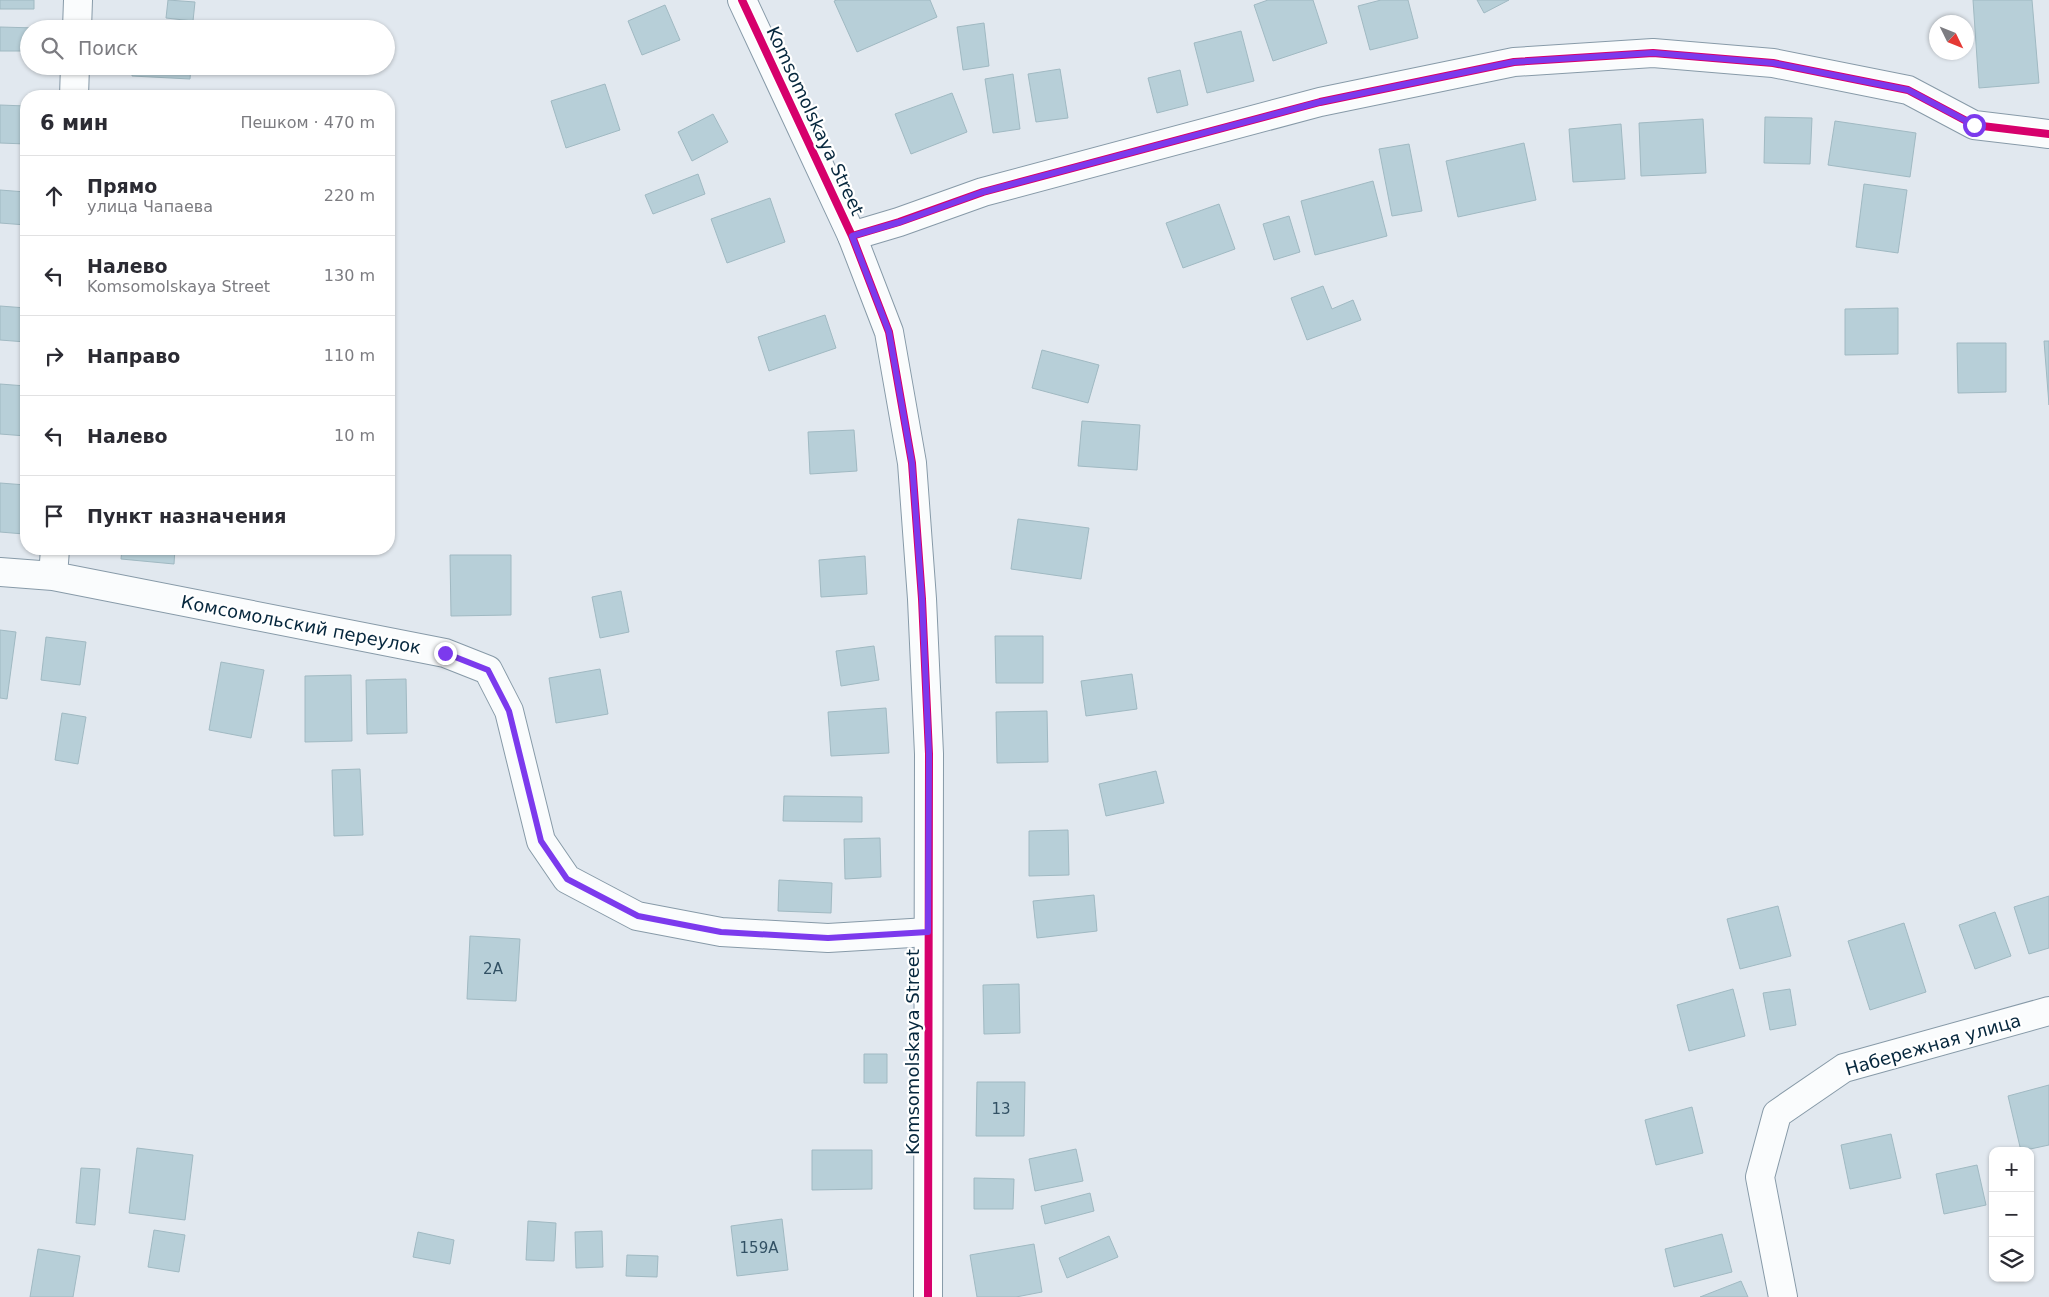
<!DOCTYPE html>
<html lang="ru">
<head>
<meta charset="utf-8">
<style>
	:root { --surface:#fff; --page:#f2f2f3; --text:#2b2b33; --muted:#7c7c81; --line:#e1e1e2 }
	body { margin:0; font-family:"DejaVu Sans",sans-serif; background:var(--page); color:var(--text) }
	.controls { position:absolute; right:15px; bottom:15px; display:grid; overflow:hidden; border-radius:10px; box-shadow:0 1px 4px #0004 }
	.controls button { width:45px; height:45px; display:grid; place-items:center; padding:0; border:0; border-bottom:1px solid var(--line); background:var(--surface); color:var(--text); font:25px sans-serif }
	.compass { position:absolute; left:1929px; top:15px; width:45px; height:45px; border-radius:50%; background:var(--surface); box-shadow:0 1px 4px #0004; rotate:133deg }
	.stop { position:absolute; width:15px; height:15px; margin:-11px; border:4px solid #7c3aed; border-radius:50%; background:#fff }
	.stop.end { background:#7c3aed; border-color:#fff; box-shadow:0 1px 5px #0008 }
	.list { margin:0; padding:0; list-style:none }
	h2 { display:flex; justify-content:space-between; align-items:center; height:65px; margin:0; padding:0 20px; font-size:21px }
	h2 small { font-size:16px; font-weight:400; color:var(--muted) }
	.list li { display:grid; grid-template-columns:32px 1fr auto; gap:15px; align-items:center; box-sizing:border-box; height:80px; padding:0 20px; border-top:1px solid var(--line) }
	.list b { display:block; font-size:19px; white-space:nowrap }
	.list p { margin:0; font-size:16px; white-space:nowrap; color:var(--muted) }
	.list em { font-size:16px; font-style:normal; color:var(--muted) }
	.icon { flex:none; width:28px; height:28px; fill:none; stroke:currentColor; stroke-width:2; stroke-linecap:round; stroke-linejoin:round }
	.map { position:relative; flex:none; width:2049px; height:1297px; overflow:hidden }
	.search { position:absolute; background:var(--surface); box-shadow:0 1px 4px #0004; left:20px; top:20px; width:375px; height:55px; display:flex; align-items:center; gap:12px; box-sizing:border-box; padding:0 18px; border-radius:28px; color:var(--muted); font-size:19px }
	.panel { position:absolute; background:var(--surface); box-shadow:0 1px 4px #0004; left:20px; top:90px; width:375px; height:465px; border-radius:20px }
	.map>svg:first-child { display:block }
</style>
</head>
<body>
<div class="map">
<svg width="2049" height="1297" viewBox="0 0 2049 1297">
	<rect width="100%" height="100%" fill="#e1e8ef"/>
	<path fill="#b7cfd8" stroke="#a0b9c2" d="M0,0H34V9H0Z
		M168,0L195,2L193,21L166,18Z
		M837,0H930L937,17L857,52L834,1Z
		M1268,0H1313L1327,43L1273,61L1254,5Z
		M1381,0H1408L1418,38L1370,50L1358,6Z
		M1477,0H1509L1484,13Z
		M1973,0H2032L2039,83L1979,88Z
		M665,5L680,40L642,55L628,21Z
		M984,23L989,66L963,70L957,27Z
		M0,27L36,28L29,29V51H0Z
		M1241,31L1254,81L1207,93L1194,43Z
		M132,66H191L190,79L132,76Z
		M1060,69L1068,118L1036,122L1028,74Z
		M1180,70L1188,105L1157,113L1148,78Z
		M1013,74L1020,129L993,133L985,79Z
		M605,84L620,130L566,148L551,101Z
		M952,93L967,132L911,154L895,114Z
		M0,105L26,106V144L0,143Z
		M713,114L728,142L692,161L678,132Z
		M1765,117L1812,118L1810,164L1764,163Z
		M1703,119L1706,173L1641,176L1639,123Z
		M1835,121L1916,133L1910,177L1828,165Z
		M1621,124L1625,179L1573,182L1569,129Z
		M1524,143L1536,200L1458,217L1446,161Z
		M1409,144L1422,211L1392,216L1379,149Z
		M698,174L705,194L653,214L645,195Z
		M1373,181L1387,236L1315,255L1301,201Z
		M1864,184L1907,190L1898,253L1856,247Z
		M0,190L26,192V225L0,223Z
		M770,198L785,242L727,263L711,219Z
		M1219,204L1235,249L1183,268L1166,223Z
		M1289,216L1300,252L1274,260L1263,224Z
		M1323,286L1332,309L1353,300L1361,320L1307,340L1291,298Z
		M0,306L26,308V342L0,340Z
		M1898,308V354L1845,355V309Z
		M825,315L836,348L769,371L758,337Z
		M2044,341H2049V405Z
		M1957,343H2006V392L1958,393Z
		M1042,350L1099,365L1088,403L1032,388Z
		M0,384L26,386V436L0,434Z
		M1082,421L1140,425L1137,470L1078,466Z
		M854,430L857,471L810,474L808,432Z
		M0,483L26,485L24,534L0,532Z
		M1018,519L1089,528L1081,579L1011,569Z
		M122,549H175L174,564L121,559Z
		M450,555H511V615L451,616Z
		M865,556L867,594L821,597L819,560Z
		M621,591L629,632L600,638L592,597Z
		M0,630L16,632L7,699L0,698Z
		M995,636H1043V683H996Z
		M46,637L86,642L80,685L41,680Z
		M874,646L879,680L841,686L836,651Z
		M221,662L264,670L251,738L209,730Z
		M600,669L608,714L556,723L549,678Z
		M1132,674L1137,709L1086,716L1081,681Z
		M351,675L352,741L305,742V676Z
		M406,679L407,733L367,734L366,680Z
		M886,708L889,753L831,756L828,712Z
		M1047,711L1048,762L997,763L996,712Z
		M62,713L86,717L78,764L55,760Z
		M360,769L363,835L334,836L332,770Z
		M1156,771L1164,803L1106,816L1099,784Z
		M784,796L862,797V822L783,821Z
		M1068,830L1069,875L1029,876V831Z
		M880,838L881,877L845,879L844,839Z
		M779,880L832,883L831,913L778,911Z
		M1094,895L1097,931L1037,938L1033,901Z
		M2049,896V948L2029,954L2014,907Z
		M1778,906L1791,956L1740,969L1727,919Z
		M1995,912L2011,956L1975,969L1959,925Z
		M1904,923L1926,992L1870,1010L1848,941Z
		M470,936L520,939L516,1001L467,999Z
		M1019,984L1020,1033L984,1034L983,985Z
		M1733,989L1745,1036L1689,1051L1677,1005Z
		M1790,989L1796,1025L1770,1030L1763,993Z
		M864,1054H887V1083H864Z
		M977,1082H1025L1024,1136H976Z
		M2049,1085V1145L2021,1151L2008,1096Z
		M1692,1107L1703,1153L1656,1165L1645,1120Z
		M1891,1134L1901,1178L1850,1189L1841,1145Z
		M137,1148L193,1155L185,1220L129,1213Z
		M1076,1149L1083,1181L1035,1191L1029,1159Z
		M812,1150H872V1189L812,1190Z
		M1977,1165L1986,1205L1944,1214L1936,1174Z
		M81,1168L100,1169L95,1225L76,1223Z
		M974,1178L1014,1179L1013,1209H974Z
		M1090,1193L1094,1211L1045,1224L1041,1206Z
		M782,1219L788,1270L737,1276L731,1226Z
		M528,1221L556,1223L554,1261L526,1260Z
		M154,1230L185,1235L179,1272L148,1267Z
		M602,1231L603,1267L576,1268L575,1232Z
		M418,1232L454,1240L450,1264L413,1257Z
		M1722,1234L1732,1272L1674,1287L1665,1249Z
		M1109,1236L1118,1257L1067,1278L1059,1258Z
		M1034,1244L1042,1292L1016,1297H977L970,1255Z
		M38,1249L80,1256L73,1297H30Z
		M627,1255L658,1256L657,1277L626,1276Z
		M1741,1281L1748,1297H1700Z"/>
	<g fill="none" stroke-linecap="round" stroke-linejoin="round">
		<g stroke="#879aa8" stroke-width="30">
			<path id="minor" d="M77,29L78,0
				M74,96L75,66
				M852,236L899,222L983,192L1320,102L1514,62L1653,53L1773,63L1908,90L1974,125L2049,134
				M55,549L53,576L445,653L488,670L509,711L541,841L567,879L637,916L721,932L828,938L928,932
				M0,572L53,576
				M1783,1297L1760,1177L1777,1114L1844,1068L2049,1011"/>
		</g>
		<g stroke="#879aa8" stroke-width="30">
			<path id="tertiary" d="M742,0L852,236L889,332L912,463L922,599L929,754L928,1297"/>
		</g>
		<use href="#minor" stroke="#fafcfd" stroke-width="28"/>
		<use href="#tertiary" stroke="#fafcfd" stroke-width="28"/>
		<g stroke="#fff" stroke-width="11">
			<path id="cycleway" d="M742,0L852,236L889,332L912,463L922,599L929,754L928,1297
				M852,236L899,222L983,192L1320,102L1514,62L1653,53L1773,63L1908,90L1974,125L2049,134"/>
		</g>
		<use href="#cycleway" stroke="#d6006c" stroke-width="8"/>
	</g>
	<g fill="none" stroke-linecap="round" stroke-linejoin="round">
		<path stroke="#7c3aed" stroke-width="6" d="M445,653L488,670L509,711L541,841L567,879L638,916L721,932L828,938L928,932L929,754L922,599L912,463L889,332L852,236L900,222L983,192L1320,102L1514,62L1653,53L1773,63L1908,90L1974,125"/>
	</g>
	<g text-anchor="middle" stroke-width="4.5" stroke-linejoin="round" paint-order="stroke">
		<g font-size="15" fill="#325164">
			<text x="493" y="974">2А</text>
			<text x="1001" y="1114">13</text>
			<text x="759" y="1253">159А</text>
		</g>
		<g font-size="18" fill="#06273d" stroke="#fff">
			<text transform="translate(815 121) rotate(65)" y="6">Komsomolskaya Street</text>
			<text transform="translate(301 625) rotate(11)" y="6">Комсомольский переулок</text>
			<text transform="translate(1933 1045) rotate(-16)" y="6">Набережная улица</text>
			<text transform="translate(913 1052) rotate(-90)" y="6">Komsomolskaya Street</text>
		</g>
	</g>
</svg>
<div class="controls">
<button>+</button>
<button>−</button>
<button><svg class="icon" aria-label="layers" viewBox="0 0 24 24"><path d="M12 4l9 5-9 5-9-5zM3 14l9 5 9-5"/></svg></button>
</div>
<svg class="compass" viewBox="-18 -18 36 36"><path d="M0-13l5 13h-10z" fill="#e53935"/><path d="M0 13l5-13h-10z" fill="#7c7c81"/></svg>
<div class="stop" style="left:1974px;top:125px"></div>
<div class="stop end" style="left:445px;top:653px"></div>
<div class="search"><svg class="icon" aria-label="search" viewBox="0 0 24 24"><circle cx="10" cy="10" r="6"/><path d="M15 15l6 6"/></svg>Поиск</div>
<section class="panel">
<h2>6 мин<small>Пешком · 470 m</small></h2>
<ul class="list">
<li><svg class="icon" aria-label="ahead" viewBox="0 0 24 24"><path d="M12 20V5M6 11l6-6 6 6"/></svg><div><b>Прямо</b><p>улица Чапаева</p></div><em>220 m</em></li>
<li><svg class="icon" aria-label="left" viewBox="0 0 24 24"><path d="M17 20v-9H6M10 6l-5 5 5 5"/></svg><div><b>Налево</b><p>Komsomolskaya Street</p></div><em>130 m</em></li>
<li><svg class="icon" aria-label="right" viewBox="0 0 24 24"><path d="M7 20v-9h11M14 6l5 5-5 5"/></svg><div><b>Направо</b></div><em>110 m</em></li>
<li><svg class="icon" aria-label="left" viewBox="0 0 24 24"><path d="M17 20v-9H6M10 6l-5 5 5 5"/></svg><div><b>Налево</b></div><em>10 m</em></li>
<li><svg class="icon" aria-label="arrive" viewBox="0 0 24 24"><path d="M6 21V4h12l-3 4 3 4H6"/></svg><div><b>Пункт назначения</b></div></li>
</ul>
</section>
</div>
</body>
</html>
